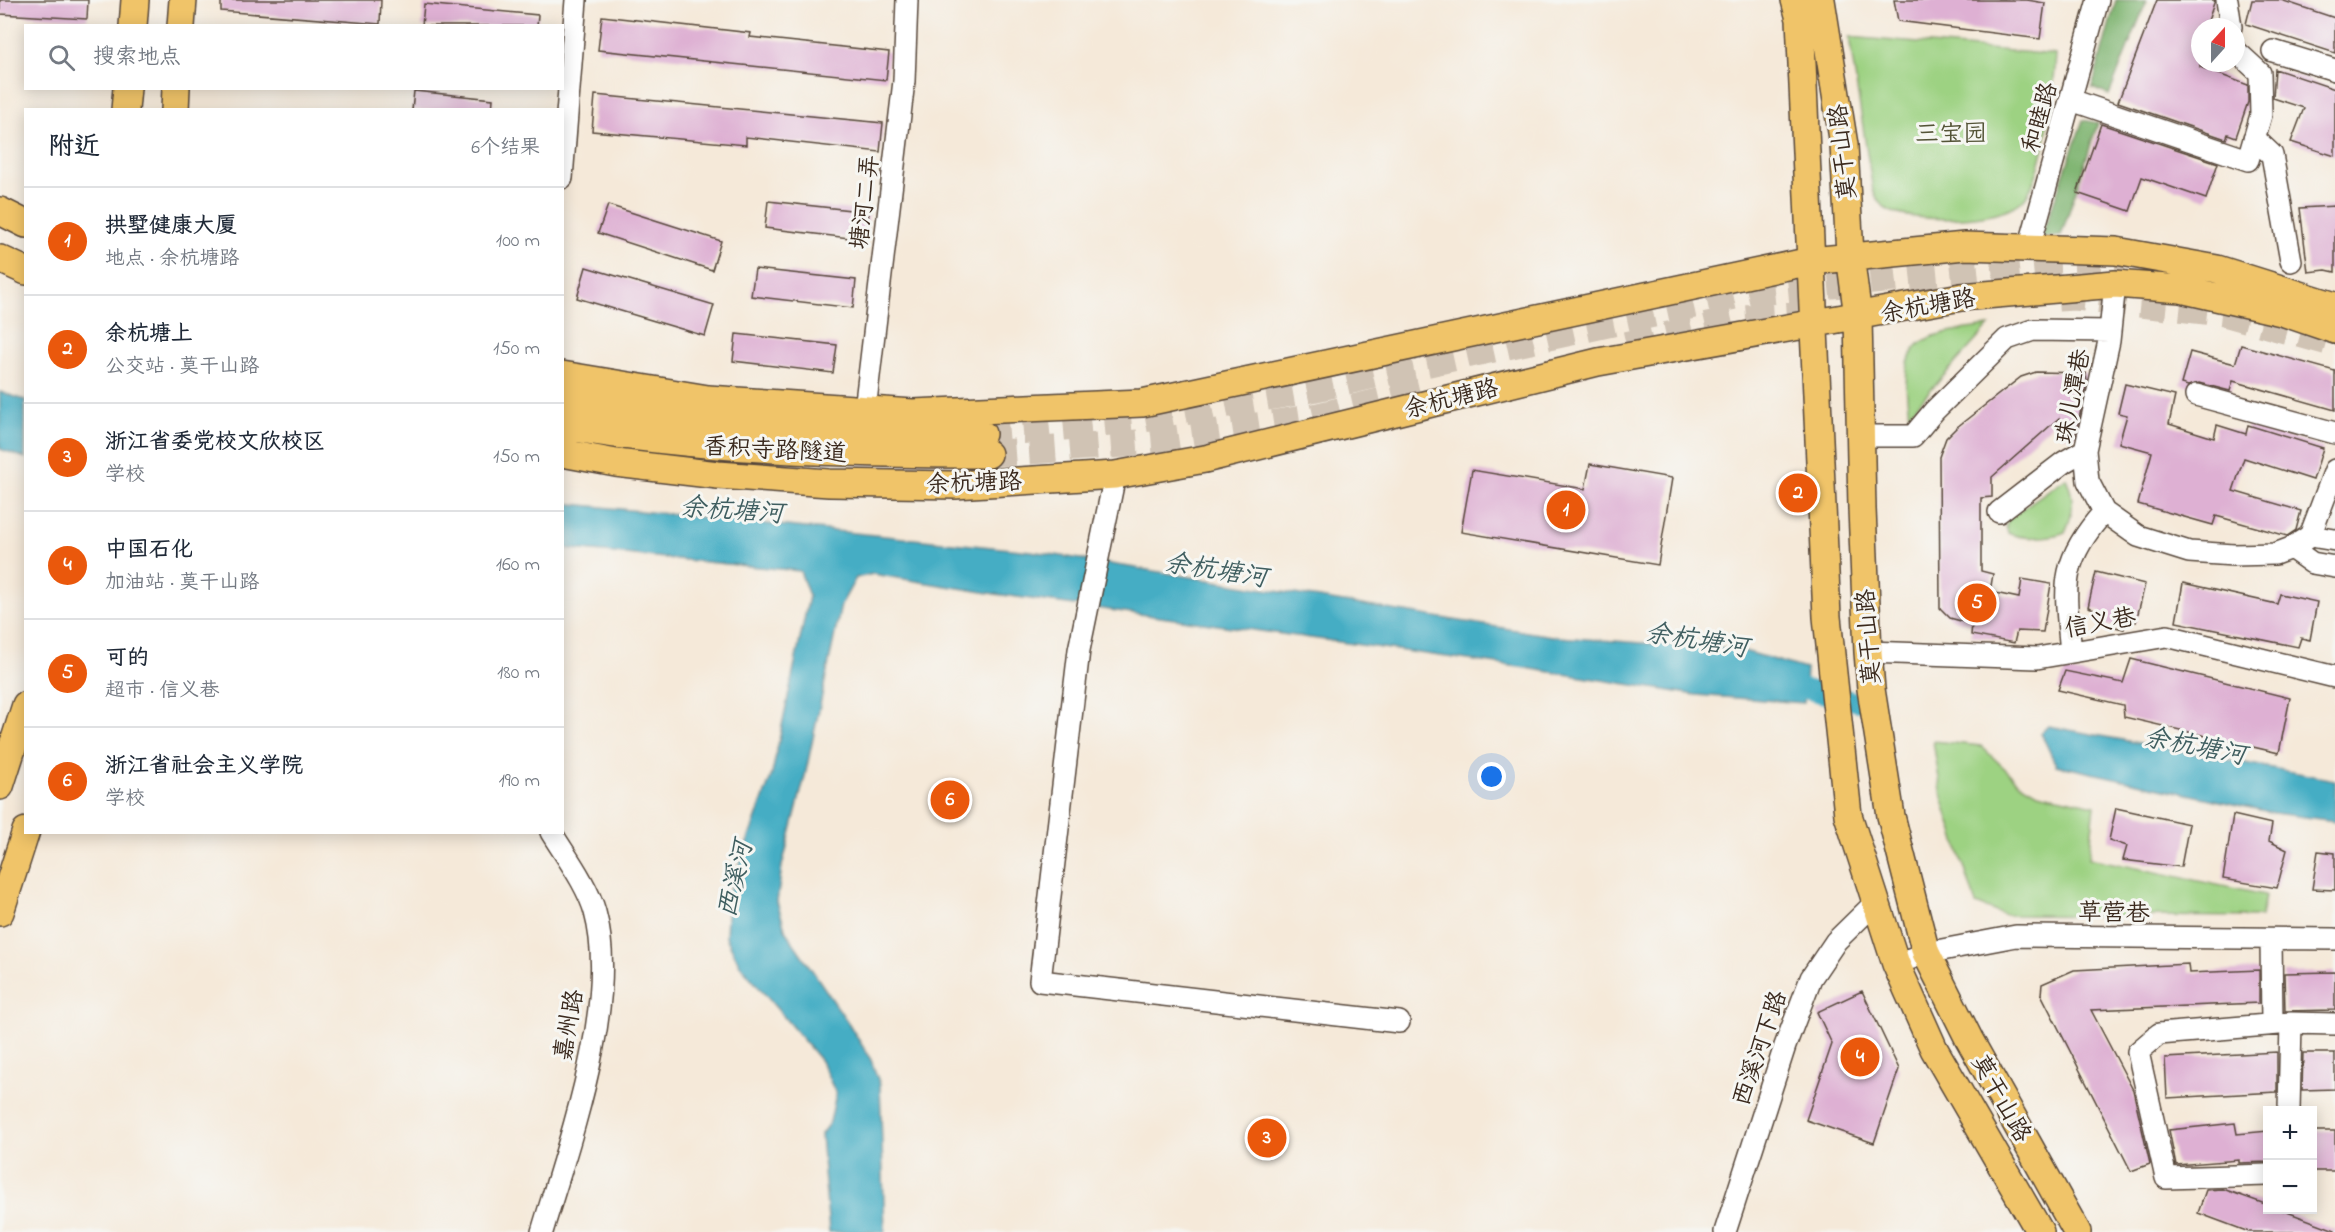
<!DOCTYPE html>
<html lang="zh">
<head>
<meta charset="utf-8">
<style>
	:root { --surface:#fff; --page:#f6f6f7; --text:#1f2937; --muted:#747a83; --line:#e0e1e3; --accent:#ea580c }
	body { margin:0; font-family:"Indie Flower","LXGW WenKai TC",sans-serif; background:var(--page); color:var(--text) }
	.controls { position:absolute; right:18px; bottom:18px; display:grid; overflow:hidden; border-radius:0px; box-shadow:0 3px 15px #0003 }
	.controls button { width:54px; height:54px; display:grid; place-items:center; padding:0; border:0; border-bottom:2px solid var(--line); background:var(--surface); color:var(--text); font:30px sans-serif }
	.compass { position:absolute; left:2191px; top:18px; width:54px; height:54px; border-radius:50%; background:var(--surface); box-shadow:0 3px 15px #0003; rotate:21deg }
	.you { position:absolute; left:1492px; top:777px; width:21px; height:21px; margin:-15px; border:4px solid #fff; border-radius:50%; background:#1a73e8; box-shadow:0 0 0 9px #1a73e833 }
	.badge { display:grid; place-items:center; width:39px; height:39px; border-radius:50%; background:var(--accent); color:#fff; font-size:20px; font-weight:700 }
	.pin { position:absolute; translate:-50% -50%; border:3px solid #fff; box-shadow:0 2px 6px #0006 }
	.list { margin:0; padding:0; list-style:none }
	h2 { display:flex; justify-content:space-between; align-items:center; height:78px; margin:0; padding:0 24px; font-size:26px }
	h2 small { font-size:20px; font-weight:400; color:var(--muted) }
	.list li { display:grid; grid-template-columns:39px 1fr auto; gap:18px; align-items:center; box-sizing:border-box; height:108px; padding:0 24px; border-top:2px solid var(--line) }
	.list b { display:block; font-size:22px; white-space:nowrap }
	.list p { margin:0; font-size:20px; white-space:nowrap; color:var(--muted) }
	.list em { font-size:20px; font-style:normal; color:var(--muted) }
	.icon { flex:none; width:33px; height:33px; fill:none; stroke:currentColor; stroke-width:2; stroke-linecap:round; stroke-linejoin:round }
	.map { position:relative; flex:none; width:2335px; height:1232px; overflow:hidden }
	.search { position:absolute; background:var(--surface); box-shadow:0 3px 15px #0003; left:24px; top:24px; width:540px; height:66px; display:flex; align-items:center; gap:15px; box-sizing:border-box; padding:0 21px; border-radius:0px; color:var(--muted); font-size:22px }
	.panel { position:absolute; background:var(--surface); box-shadow:0 3px 15px #0003; left:24px; top:108px; width:540px; height:726px; border-radius:0px }
	.map>svg:first-child { display:block }
</style>
</head>
<body>
<div class="map">
<svg width="2335" height="1232" viewBox="0 0 2335 1232">
	<rect width="100%" height="100%" fill="#f6f6f2"/>
	<filter id="ink" filterUnits="userSpaceOnUse"><feTurbulence type="fractalNoise" baseFrequency=".0167" numOctaves="2"/><feDisplacementMap in="SourceGraphic" scale="12" xChannelSelector="R" yChannelSelector="G"/><feConvolveMatrix kernelMatrix="1 2 1 2 8 2 1 2 1" color-interpolation-filters="sRGB"/></filter>
	<filter id="wash" filterUnits="userSpaceOnUse"><feTurbulence type="fractalNoise" baseFrequency=".008" numOctaves="4" result="noise"/><feDisplacementMap in="SourceGraphic" scale="24" xChannelSelector="R" yChannelSelector="G"/><feGaussianBlur stdDeviation="1.35" result="paint"/><feColorMatrix in="noise" values="0 0 0 0 0 0 0 0 0 0 0 0 0 0 0 0 0 1.4 0 .05"/><feComposite in="paint" operator="in"/></filter>
	<g filter="url(#wash)">
		<rect width="100%" height="100%" fill="#f5e9d9"/>
		<path fill="#9dd282" stroke="#6c7e50" stroke-width="1.5" d="M1849,37L2056,55C2054,87 2045,179 2022,201C2000,222 1911,224 1886,209C1880,206 1877,197 1873,191Z
			M1989,326L1909,414V415C1898,337 1919,335 1989,326Z
			M2066,478C2075,499 2074,512 2065,532C2051,538 2023,540 2008,533L2006,526L2009,518Z
			M1933,741L1981,746L2019,782L2038,793L2095,805L2089,858L2265,895L2261,917L2004,915L1976,904L1942,797Z"/>
		<path fill="#7eb470" stroke="#5c6f47" stroke-width="1.5" d="M2116,0H2147L2109,95L2092,88Z
			M2083,120L2098,123L2061,236L2041,238Z"/>
		<path fill="#45adc4" stroke="#406c71" stroke-width="1.5" d="M0,392L25,400V458L0,449Z
			M562,503L1031,551L1558,637L1741,650L1806,669L1804,703L1696,695L1519,667L995,594L873,574L856,578L841,605L805,776L782,866L777,902L786,932L849,1024L871,1060L880,1085L885,1232H829L821,1134L830,1122L836,1094L821,1061L740,965L726,937L728,895L772,774L809,596L800,571L563,548Z
			M2048,726L2335,780V821L2274,813L2056,765L2041,733Z"/>
		<g fill="none" stroke-linecap="round" stroke-linejoin="round">
			<path stroke="#45adc4" stroke-width="20" d="M1781,683L1857,702"/>
		</g>
		<g id="blocks">
			<path fill="#deb0d3" d="M0,0H88L87,19L0,14Z
				M221,0H381L380,24L221,11Z
				M1894,0H2027L2045,3L2040,39L1898,21Z
				M2157,0H2215L2206,27H2200V67L2248,85V102L2236,137L2228,134L2226,139L2118,102Z
				M2252,0H2281L2335,18V53L2246,24Z
				M424,4L538,15L537,26H422Z
				M602,16L751,33L750,37L889,52L886,80L598,50Z
				M2275,69L2335,89V156L2291,142L2304,108L2273,98Z
				M414,91L493,99L492,110H412Z
				M595,95L883,123L880,152L746,137V145L592,131Z
				M2101,124L2218,163L2206,199L2142,177L2130,211L2077,193Z
				M768,201L869,212L866,240L765,228Z
				M608,205L721,241L712,270L598,233Z
				M2335,206V272L2326,270L2308,272L2300,208Z
				M586,267L714,305L705,336L577,298Z
				M755,269L856,280L853,308L751,296Z
				M736,334L837,345L833,373L733,361Z
				M2241,345L2335,371V410L2233,381L2230,391L2199,383L2188,386L2181,384L2190,352L2235,364Z
				M2036,372L2086,373L2087,383L2075,436H2061L2059,418L1992,477V497L1981,498V571L1993,574L1990,592L2019,598L2022,579L2051,584L2043,632L2017,631L2014,643L1971,635L1972,624L1950,618L1940,608L1939,457L1946,438L1957,427L2021,377Z
				M2125,384L2175,396L2169,424L2214,438L2217,425L2246,434L2248,425L2323,448L2313,480L2244,458L2233,491L2301,511L2296,530L2287,536L2216,516L2213,525L2138,504L2152,452L2119,443L2127,415L2118,413Z
				M1590,464L1672,478L1658,565L1461,532L1472,470L1585,489Z
				M2096,572L2145,584L2136,622L2127,619L2124,629L2098,623L2101,611L2088,607Z
				M2183,583L2277,604L2280,594L2317,602L2310,640L2301,638L2298,647L2176,622Z
				M2131,659L2290,698L2279,753L2124,717L2123,705L2058,690L2065,671L2123,683Z
				M2116,808L2189,824L2181,867L2123,860L2127,846L2109,840Z
				M2233,815L2272,824L2269,841L2287,850L2277,888L2223,879Z
				M2318,851L2335,853V890L2312,889Z
				M2188,964L2189,973L2259,970V1003L2091,1010L2133,1090L2150,1164L2131,1171L2041,994L2042,984L2074,970Z
				M2335,972V1010L2285,1011L2284,973Z
				M1862,991L1899,1069L1874,1143L1806,1120L1832,1044L1817,1012Z
				M2277,1052V1092L2167,1098L2165,1058Z
				M2303,1053H2335V1089L2302,1090Z
				M2235,1123L2237,1134L2268,1131V1162L2239,1163V1160L2176,1165L2169,1130Z
				M2313,1131H2335V1171H2313Z
				M2223,1189L2268,1205V1209H2279L2335,1230V1232H2249L2198,1213L2206,1190Z"/>
		</g>
	</g>
	<g filter="url(#ink)">
		<use href="#blocks" fill-opacity="0" stroke="#57473a" stroke-width="1.5"/>
		<g fill="none" stroke-linecap="round" stroke-linejoin="round">
			<path stroke="#d0c3b4" stroke-width="27" stroke-dasharray="27 14" stroke-linecap="butt" d="M2058,298L2074,297L2224,313L2335,344
				M1626,345L1742,318L1813,314
				M982,434L1133,421L1302,391L1749,293L2040,265L2125,262
				M988,454L1152,442L1310,418L1425,391"/>
			<g stroke="#57473a" stroke-width="24">
				<path id="minor" d="M2227,0L2231,27
					M2273,51L2335,70
					M2071,100L2248,160L2261,115L2260,73L2236,51
					M2254,138L2272,155L2291,261
					M562,178L576,0
					M2029,248L2098,0
					M2115,284L2109,341L2085,450L2088,481L2104,512L2138,536L2189,552L2234,555L2275,554L2291,548L2310,536L2335,470
					M2196,395L2335,433
					M865,410L904,81L907,0
					M1861,436H1913L1934,411L2007,339L2033,330L2110,331
					M1115,475L1079,650L1040,981L1399,1022
					M1999,512L2064,462L2085,450
					M2310,536L2335,540
					M2291,548L2312,563L2335,567
					M1868,652L2037,658L2167,636L2335,677
					M2071,652C2065,588 2058,563 2104,512
					M2271,939L2272,1023
					M1896,964L1926,953L2016,936L2335,939
					M2291,1023L2335,1024
					M2268,1175L2166,1178L2138,1052L2159,1034L2291,1023L2289,1110
					M542,1232C568,1144 620,1002 595,912C588,886 565,855 551,832
					M1725,1232L1785,1046L1811,978L1836,941L1877,901"/>
			</g>
			<g stroke="#57473a" stroke-width="30">
				<path id="major" d="M1795,0L1800,19L1827,617L1848,815L1896,964L1934,1049L2040,1232
					M1821,0L1844,145L1850,255L1858,317L1862,509L1868,652L1871,689L1891,816L1926,953L1969,1039L2077,1232
					M133,26L135,0
					M181,26L183,0
					M125,110L127,88
					M175,110L176,88
					M0,211L26,224
					M0,259L26,271
					M562,375L708,399L913,413L1142,403L1811,261L1965,246L2116,251L2217,269L2335,306
					M562,401L737,428L920,438L982,434
					M562,426C704,450 845,454 988,454
					M562,453L616,463L718,475L829,483L955,485L1115,475L1205,459L1598,362L1961,297L2115,284L2181,289L2282,312L2335,330
					M0,786L26,705
					M0,912L26,831"/>
			</g>
			<use href="#minor" stroke="#fff" stroke-width="21"/>
			<use href="#major" stroke="#f0c469" stroke-width="27"/>
		</g>
	</g>
	<g text-anchor="middle" stroke-width="6" stroke-linejoin="round" paint-order="stroke">
		<g font-size="24" fill="#3b2a1e" stroke="#f6f6f2">
			<text transform="translate(2039 117) rotate(-74)" y="8">和睦路</text>
			<text transform="translate(1842 152) rotate(-96)" y="8">莫干山路</text>
			<text transform="translate(864 202) rotate(-83)" y="8">塘河二弄</text>
			<text transform="translate(1928 305) rotate(-10)" y="8">余杭塘路</text>
			<text transform="translate(2072 396) rotate(-79)" y="8">珠儿潭巷</text>
			<text transform="translate(1451 398) rotate(-14)" y="8">余杭塘路</text>
			<text transform="translate(775 449) rotate(3)" y="8">香积寺路隧道</text>
			<text transform="translate(974 482) rotate(-2)" y="8">余杭塘路</text>
			<text transform="translate(2100 622) rotate(-10)" y="8">信义巷</text>
			<text transform="translate(1868 637) rotate(-94)" y="8">莫干山路</text>
			<text transform="translate(2114 912) rotate(1)" y="8">草营巷</text>
			<text transform="translate(568 1025) rotate(-80)" y="8">嘉州路</text>
			<text transform="translate(1759 1048) rotate(-71)" y="8">西溪河下路</text>
			<text transform="translate(2002 1098) rotate(61)" y="8">莫干山路</text>
		</g>
		<g font-size="24" fill="#545437" stroke="#f6f6f2">
			<text x="1951" y="141">三宝园</text>
		</g>
		<g font-size="26" font-style="italic" fill="#3f5e60" stroke="#f6f6f2">
			<text transform="translate(732 509) rotate(4)" y="9">余杭塘河</text>
			<text transform="translate(1216 569) rotate(9)" y="9">余杭塘河</text>
			<text transform="translate(1697 639) rotate(9)" y="9">余杭塘河</text>
			<text transform="translate(2195 745) rotate(11)" y="9">余杭塘河</text>
			<text transform="translate(734 879) rotate(-77)" y="9">西溪河</text>
		</g>
	</g>
</svg>
<div class="controls">
<button>+</button>
<button>−</button>
</div>
<svg class="compass" viewBox="-18 -18 36 36"><path d="M0-13l5 13h-10z" fill="#e53935"/><path d="M0 13l5-13h-10z" fill="#747a83"/></svg>
<div class="you"></div>
<div class="pin badge" style="left:1566px;top:510px">1</div>
<div class="pin badge" style="left:1798px;top:493px">2</div>
<div class="pin badge" style="left:1267px;top:1138px">3</div>
<div class="pin badge" style="left:1860px;top:1057px">4</div>
<div class="pin badge" style="left:1977px;top:603px">5</div>
<div class="pin badge" style="left:950px;top:800px">6</div>
<div class="search"><svg class="icon" aria-label="search" viewBox="0 0 24 24"><circle cx="10" cy="10" r="6"/><path d="M15 15l6 6"/></svg>搜索地点</div>
<section class="panel">
<h2>附近<small>6个结果</small></h2>
<ul class="list">
<li><span class="badge">1</span><div><b>拱墅健康大厦</b><p>地点 · 余杭塘路</p></div><em>100 m</em></li>
<li><span class="badge">2</span><div><b>余杭塘上</b><p>公交站 · 莫干山路</p></div><em>150 m</em></li>
<li><span class="badge">3</span><div><b>浙江省委党校文欣校区</b><p>学校</p></div><em>150 m</em></li>
<li><span class="badge">4</span><div><b>中国石化</b><p>加油站 · 莫干山路</p></div><em>160 m</em></li>
<li><span class="badge">5</span><div><b>可的</b><p>超市 · 信义巷</p></div><em>180 m</em></li>
<li><span class="badge">6</span><div><b>浙江省社会主义学院</b><p>学校</p></div><em>190 m</em></li>
</ul>
</section>
</div>
</body>
</html>
